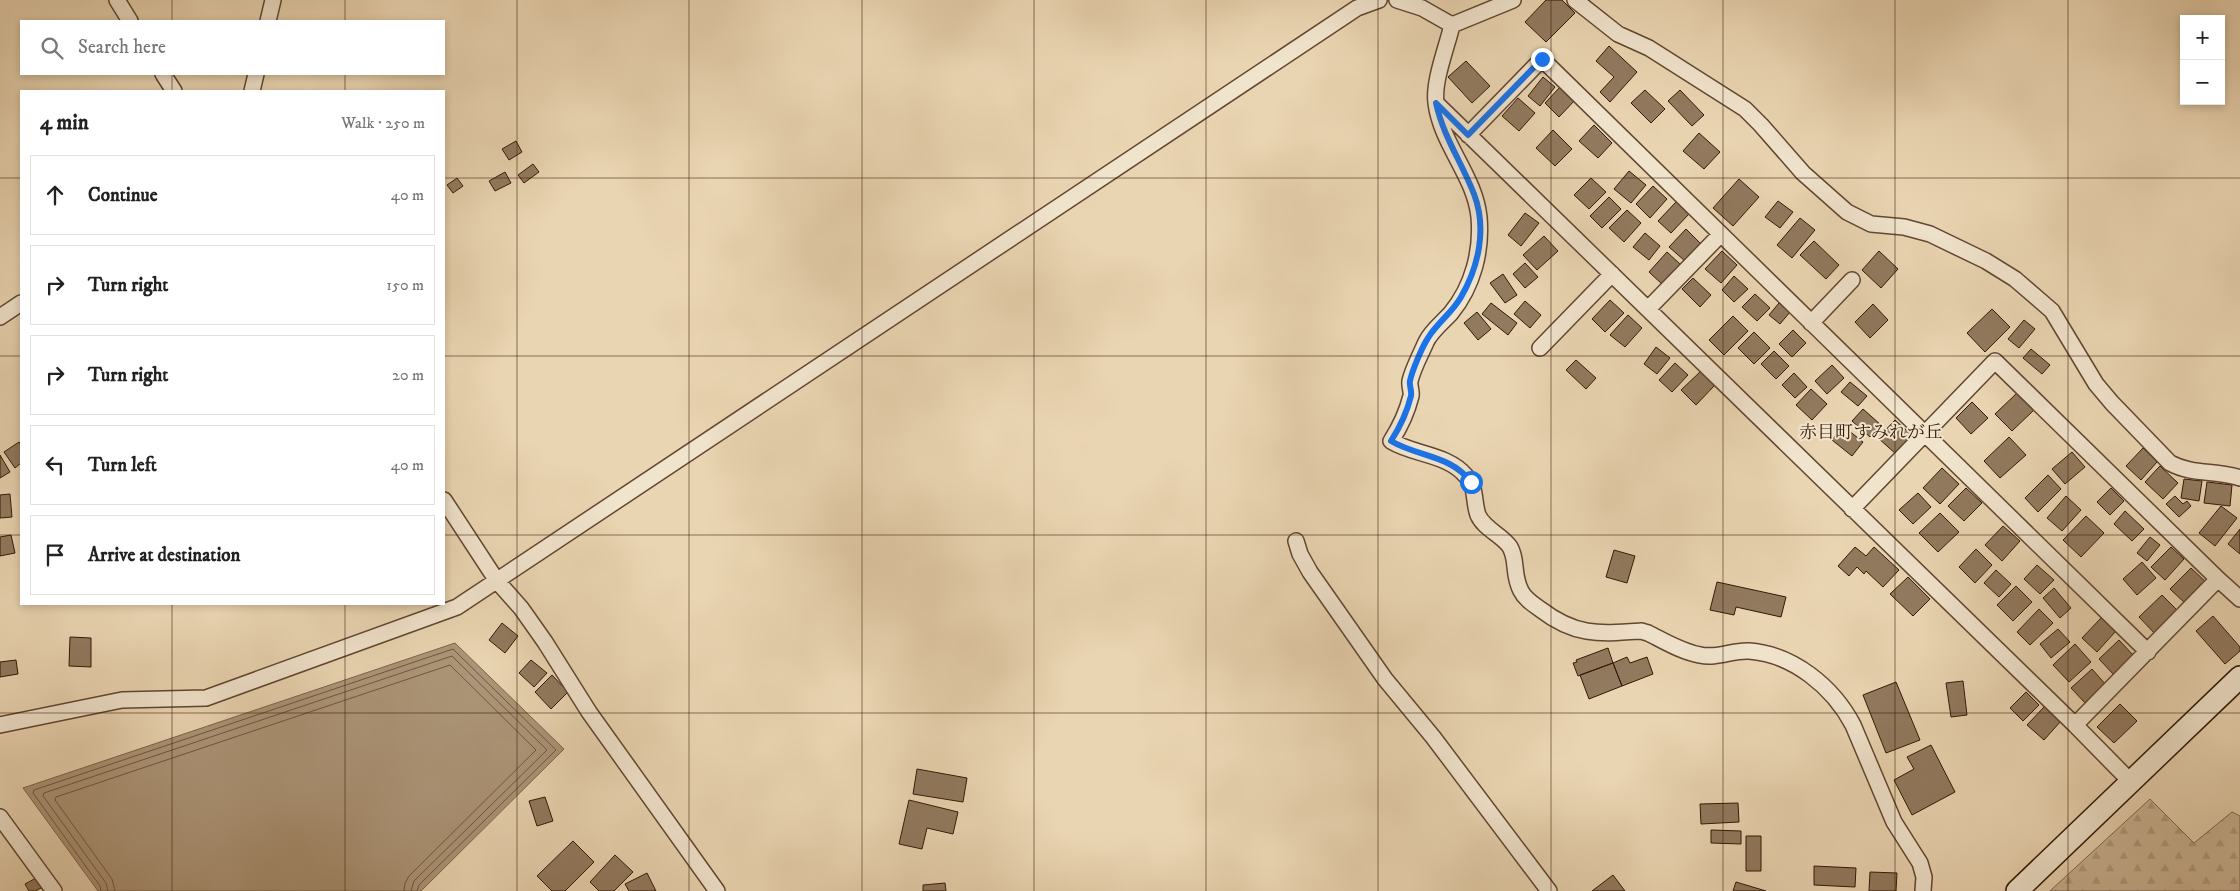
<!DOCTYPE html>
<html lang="en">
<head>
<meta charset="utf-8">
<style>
	:root { --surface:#fff; --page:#f2f2f2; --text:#222; --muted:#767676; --line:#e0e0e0 }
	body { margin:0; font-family:"IM FELL DW Pica","Noto Serif JP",serif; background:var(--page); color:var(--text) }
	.controls { position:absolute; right:15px; top:15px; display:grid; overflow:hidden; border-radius:0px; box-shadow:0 2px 8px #0003 }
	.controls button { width:45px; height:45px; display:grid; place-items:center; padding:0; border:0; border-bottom:1px solid var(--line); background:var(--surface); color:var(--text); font:25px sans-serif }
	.stop { position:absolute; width:15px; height:15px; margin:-11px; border:4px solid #1a73e8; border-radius:50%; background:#fff }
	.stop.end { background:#1a73e8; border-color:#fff; box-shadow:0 1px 5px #0008 }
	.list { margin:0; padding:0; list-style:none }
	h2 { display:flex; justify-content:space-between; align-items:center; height:65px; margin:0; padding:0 20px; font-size:21px }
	h2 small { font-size:16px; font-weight:400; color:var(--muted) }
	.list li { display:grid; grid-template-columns:32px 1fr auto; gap:15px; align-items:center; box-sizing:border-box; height:80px; margin:0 10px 10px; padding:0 10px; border:1px solid var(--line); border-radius:0px }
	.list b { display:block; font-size:19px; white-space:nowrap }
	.list em { font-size:16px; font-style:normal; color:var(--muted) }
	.icon { flex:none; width:28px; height:28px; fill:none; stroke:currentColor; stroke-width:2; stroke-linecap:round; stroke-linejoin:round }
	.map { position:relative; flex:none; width:2240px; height:891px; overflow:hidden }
	.search { position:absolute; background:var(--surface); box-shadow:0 2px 8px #0003; left:20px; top:20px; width:425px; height:55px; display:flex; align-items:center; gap:12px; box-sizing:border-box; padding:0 18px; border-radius:0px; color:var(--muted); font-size:19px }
	.panel { position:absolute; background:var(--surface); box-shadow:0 2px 8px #0003; left:20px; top:90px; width:425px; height:515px; border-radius:0px }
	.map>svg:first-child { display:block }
</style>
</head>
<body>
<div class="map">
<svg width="2240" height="891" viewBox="0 0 2240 891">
	<defs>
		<pattern id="forest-firs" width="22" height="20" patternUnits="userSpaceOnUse" patternTransform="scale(1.25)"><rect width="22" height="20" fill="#cbb595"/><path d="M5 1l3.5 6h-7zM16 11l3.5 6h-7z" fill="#af9b7f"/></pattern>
	</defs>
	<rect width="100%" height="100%" fill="#ead5b2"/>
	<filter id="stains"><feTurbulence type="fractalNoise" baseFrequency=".004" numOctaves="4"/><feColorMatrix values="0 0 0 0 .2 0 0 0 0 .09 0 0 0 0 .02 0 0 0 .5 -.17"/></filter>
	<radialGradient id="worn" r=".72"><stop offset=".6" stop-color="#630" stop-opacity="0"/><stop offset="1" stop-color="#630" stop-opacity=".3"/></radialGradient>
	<path fill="url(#forest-firs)" stroke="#7f664e" d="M2150,799L2194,843L2232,812L2240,816V891H2050Z"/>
	<path fill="#ac9578" stroke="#7c634a" d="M455,643L564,749L421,891H98L23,788Z"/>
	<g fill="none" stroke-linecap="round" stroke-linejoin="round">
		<path stroke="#70563f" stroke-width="1" d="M101,891L100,886L33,793L34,790L453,649L556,750L419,885L417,891
			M108,891L106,883L43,796L44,793L452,656L547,750L414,881L411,891
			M115,891L112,879L55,800L56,797L450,665L536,750L409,876L405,883L404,891"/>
	</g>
	<path fill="#927a5f" stroke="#331806" d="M1546,0H1562L1575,13L1546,42L1525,22Z
		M1609,46L1637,72L1610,102L1600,92L1614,77L1596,61Z
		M1466,61L1490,86L1472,103L1448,77Z
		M1543,77L1555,87L1540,106L1528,96Z
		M1562,85L1577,98L1559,117L1545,103Z
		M1645,90L1665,109L1651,123L1631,103Z
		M1680,90L1704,115L1692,126L1668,101Z
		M1518,98L1535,113L1519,131L1502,116Z
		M1594,125L1612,143L1598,158L1579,141Z
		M1553,130L1572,149L1555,166L1536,148Z
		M1699,133L1720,152L1704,169L1683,151Z
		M516,141L522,152L509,160L502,149Z
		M533,164L539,172L524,183L518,175Z
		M1629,171L1646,185L1631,203L1614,189Z
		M505,172L511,183L495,191L489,181Z
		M457,178L463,186L453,193L447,185Z
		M1591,178L1606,192L1589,209L1574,195Z
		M1739,179L1759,197L1733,226L1713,208Z
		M1653,186L1667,199L1650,218L1636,204Z
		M1609,197L1621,209L1602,228L1590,216Z
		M1778,201L1793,212L1780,228L1765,217Z
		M1676,202L1689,214L1671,233L1658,221Z
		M1627,210L1641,223L1624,242L1609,228Z
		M1525,213L1539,223L1521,246L1508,235Z
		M1800,218L1815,230L1792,258L1777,245Z
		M1686,229L1701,244L1685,261L1669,247Z
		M1645,233L1660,246L1649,260L1633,247Z
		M1544,236L1558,251L1537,270L1523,255Z
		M1814,241L1839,265L1826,279L1800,255Z
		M1722,251L1737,265L1721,283L1705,269Z
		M1879,251L1898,269L1881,288L1862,270Z
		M1667,252L1681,265L1663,285L1649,272Z
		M1525,263L1538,277L1525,288L1513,274Z
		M1503,274L1517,295L1505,303L1490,283Z
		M1734,276L1748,289L1734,302L1722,290Z
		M1693,278L1711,295L1700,307L1682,289Z
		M1755,294L1770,308L1757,321L1742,307Z
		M1610,300L1624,313L1605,332L1592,319Z
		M1525,301L1541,315L1530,328L1514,314Z
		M1491,303L1517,323L1508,335L1482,314Z
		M1779,303L1790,312L1780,324L1769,315Z
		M1873,304L1888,320L1870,338L1855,322Z
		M1992,309L2010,327L1985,352L1967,333Z
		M1477,312L1491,329L1478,340L1464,323Z
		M1628,315L1642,328L1625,347L1610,335Z
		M1733,316L1748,331L1724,355L1709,340Z
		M2024,320L2035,329L2019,348L2008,339Z
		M1793,330L1806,343L1792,357L1779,344Z
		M1754,332L1770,348L1754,364L1738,348Z
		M1656,347L1670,358L1657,374L1644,364Z
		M2031,349L2050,365L2042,374L2023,358Z
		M1774,351L1789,366L1776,379L1761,364Z
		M1576,360L1596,378L1586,389L1566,370Z
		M1675,363L1688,375L1672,392L1659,380Z
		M1832,365L1844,378L1827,394L1815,381Z
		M1701,371L1715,385L1696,405L1681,390Z
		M1794,373L1807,387L1795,398L1782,385Z
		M1850,382L1867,396L1858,406L1841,392Z
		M1811,389L1827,404L1812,420L1796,405Z
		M2017,393L2034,410L2012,431L1995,414Z
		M1972,402L1988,418L1971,434L1956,418Z
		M1863,409L1881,425L1870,437L1852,421Z
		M1895,420L1912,435L1896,454L1878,438Z
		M1843,426L1863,442L1852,456L1832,440Z
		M2009,437L2026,455L2000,478L1984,461Z
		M19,442L21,445V463L15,468L4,452Z
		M2143,448L2157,462L2141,480L2126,466Z
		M2072,452L2085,467L2065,484L2052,469Z
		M0,455L10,472L0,478Z
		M2160,466L2178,483L2163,499L2145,482Z
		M1942,468L1959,484L1940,504L1923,488Z
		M2048,475L2061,489L2038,512L2025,498Z
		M2184,479L2202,481L2199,501L2181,498Z
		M2207,482L2232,485L2230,506L2204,503Z
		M1966,488L1982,503L1964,521L1948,506Z
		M2111,488L2124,501L2110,515L2097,502Z
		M1918,493L1931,507L1913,524L1899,510Z
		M10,494L12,517L0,518V495Z
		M2066,496L2081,510L2062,531L2047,518Z
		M2175,496L2183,504L2187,501L2191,506L2179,517L2166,504Z
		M2221,506L2237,518L2215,546L2199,533Z
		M2125,511L2144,529L2132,541L2114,524Z
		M1940,513L1959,532L1938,552L1919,533Z
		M2086,516L2104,533L2081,557L2063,540Z
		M2003,526L2020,541L2002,561L1985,545Z
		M2240,529V554L2228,544Z
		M11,535L15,553L0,556V537Z
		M2150,537L2160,545L2147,561L2137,553Z
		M1855,547L1866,556L1874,547L1899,570L1883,587L1866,571L1864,574L1857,567L1849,576L1838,566Z
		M2171,547L2184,559L2165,580L2151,567Z
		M1976,549L1992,565L1975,583L1959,567Z
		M1614,550L1635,556L1627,583L1606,577Z
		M2142,562L2156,578L2137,595L2123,579Z
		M2037,565L2054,580L2040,594L2024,579Z
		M2191,568L2208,584L2187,605L2170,589Z
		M1996,570L2011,584L1999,597L1984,583Z
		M1908,577L1930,599L1913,616L1890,594Z
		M1717,582L1786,597L1781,617L1736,607L1734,615L1710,610Z
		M2016,586L2032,602L2013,621L1997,605Z
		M2054,588L2071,608L2060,618L2043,598Z
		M2162,595L2180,613L2157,636L2139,617Z
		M2039,609L2053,623L2030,645L2017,632Z
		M2213,616L2240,647V651L2225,664L2196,631Z
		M2101,618L2116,631L2097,652L2082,638Z
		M502,623L518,636L505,653L489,640Z
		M2058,629L2070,642L2051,658L2040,644Z
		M70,637L91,638V667L69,666Z
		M2119,640L2134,656L2114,675L2099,659Z
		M2075,644L2091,662L2069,682L2053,665Z
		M1608,648L1613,663L1578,676L1573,663L1577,662L1576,660Z
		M1627,657L1630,663L1647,657L1653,674L1622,686L1613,663Z
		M16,660L18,674L0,677V662Z
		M531,660L547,673L534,687L519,673Z
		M1613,663L1622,686L1589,699L1580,675Z
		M2092,669L2107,686L2087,705L2071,688Z
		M552,675L568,692L551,709L535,692Z
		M1963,681L1967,715L1951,717L1946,683Z
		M1896,682L1920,740L1886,753L1863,695Z
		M2026,692L2039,705L2023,721L2010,708Z
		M2120,704L2137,721L2114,743L2097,727Z
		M2045,706L2061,721L2044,740L2027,725Z
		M1931,745L1955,792L1912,815L1894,780L1914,769L1907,757Z
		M917,769L967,778L963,802L913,794Z
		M545,797L553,821L537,826L529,801Z
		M909,800L958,812L953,834L927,828L922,849L899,844Z
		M1738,803L1739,822L1701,824L1700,804Z
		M1711,830L1741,831V844L1711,843Z
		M1746,836H1761V871H1746Z
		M573,841L594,862L565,891H552L537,876Z
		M615,855L633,872L614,891H599L590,882Z
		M1814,866L1856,868L1855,887L1814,885Z
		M1870,872L1897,873L1896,891H1869Z
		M647,873L656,891H629L625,884Z
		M1613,875L1625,891H1592Z
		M38,877L43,887L35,891H29L25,884Z
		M1736,882L1766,891H1733Z
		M945,883L946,891H923V885Z"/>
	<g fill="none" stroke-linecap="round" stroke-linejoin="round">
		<g stroke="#614731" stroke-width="18">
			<path id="street" d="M117,0L130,21
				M1397,0L1422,8L1452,25
				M1513,0L1452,25C1447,47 1433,81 1436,103C1441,144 1475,176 1479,217C1482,251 1473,286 1451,313C1443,322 1431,331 1426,342C1421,354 1413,368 1410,381C1409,386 1412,391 1411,396C1407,412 1400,427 1391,441C1414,455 1448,454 1466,476C1477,488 1473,501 1478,515C1484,529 1502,535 1510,547C1518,561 1512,574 1521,591C1525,599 1533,604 1540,609C1575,636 1598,634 1641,631L1648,633C1664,641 1682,652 1700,655C1717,659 1732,650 1749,651C1793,654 1833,687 1853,725L1894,822L1920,863L1924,877L1923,891
				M1575,0L1618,34L1649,48L1745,109L1761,125L1803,173L1847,212L1871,224L1904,227L1930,234L1986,261L2015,279L2052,311L2096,384L2112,403L2170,463C2192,475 2217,470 2240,478
				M268,21L273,0
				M163,74L174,91
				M252,91L256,74
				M1437,104L2075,725L2131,782
				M1468,135L1542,59L2148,652
				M1648,309L1720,235
				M0,317L21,303
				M1811,323L1852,280
				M1540,348L1612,274
				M444,500L497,581L521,608L545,642L589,712L717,891
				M1852,509L1995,361L2218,579L2075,725
				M1296,541L1300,554L1310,572L1385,679L1433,737L1549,891
				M2218,579L2240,599
				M0,725L122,700L206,698L457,607L1357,8L1379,0
				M0,817L54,891"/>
		</g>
		<g stroke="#331806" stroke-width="24">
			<path id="secondary" d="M2017,891L2240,677"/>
		</g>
		<use href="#street" stroke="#f1e4cd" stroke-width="15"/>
		<use href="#secondary" stroke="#f1e4cd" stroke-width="21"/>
	</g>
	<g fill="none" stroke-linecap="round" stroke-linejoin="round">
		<path stroke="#1a73e8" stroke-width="6" d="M1471,482C1451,455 1418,457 1391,441C1400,427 1407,412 1411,396C1412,391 1409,385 1410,381C1412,371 1422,347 1428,338C1437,323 1452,313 1461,297C1479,266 1487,228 1474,194C1462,163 1443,136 1436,103L1468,135L1542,59"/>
	</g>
	<path fill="none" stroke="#331806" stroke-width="1" stroke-opacity="0.55" d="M172,0V21M345,0V21M517,0V891M689,0V891M862,0V891M1034,0V891M1206,0V891M1378,0V891M1551,0V891M1723,0V891M1895,0V891M2068,0V891M172,74V91M345,74V91M0,178H21M444,178H2240M0,356H21M444,356H2240M0,535H21M444,535H2240M172,604V891M345,604V891M0,713H2240"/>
	<g text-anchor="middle" stroke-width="4" stroke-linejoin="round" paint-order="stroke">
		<g font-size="18" fill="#331806" stroke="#f1e4cd">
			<text x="1871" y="438">赤目町すみれが丘</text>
		</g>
	</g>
	<rect width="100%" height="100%" filter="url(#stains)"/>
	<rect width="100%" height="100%" fill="url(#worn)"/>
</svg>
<div class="controls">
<button>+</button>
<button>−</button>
</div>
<div class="stop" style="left:1471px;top:482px"></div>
<div class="stop end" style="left:1542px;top:59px"></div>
<div class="search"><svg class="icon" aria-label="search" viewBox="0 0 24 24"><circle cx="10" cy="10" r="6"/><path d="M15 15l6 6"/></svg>Search here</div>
<section class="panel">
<h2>4 min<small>Walk · 250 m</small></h2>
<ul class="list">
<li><svg class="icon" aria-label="ahead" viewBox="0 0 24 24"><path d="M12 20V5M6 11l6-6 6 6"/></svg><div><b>Continue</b></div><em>40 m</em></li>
<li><svg class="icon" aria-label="right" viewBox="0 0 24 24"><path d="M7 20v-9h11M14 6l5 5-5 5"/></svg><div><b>Turn right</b></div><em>150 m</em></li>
<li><svg class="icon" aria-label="right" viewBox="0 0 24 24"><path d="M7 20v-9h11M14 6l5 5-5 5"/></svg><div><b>Turn right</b></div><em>20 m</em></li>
<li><svg class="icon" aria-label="left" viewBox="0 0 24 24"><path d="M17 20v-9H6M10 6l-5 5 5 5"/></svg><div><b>Turn left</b></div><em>40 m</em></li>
<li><svg class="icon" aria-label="arrive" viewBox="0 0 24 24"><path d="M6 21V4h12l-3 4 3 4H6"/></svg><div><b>Arrive at destination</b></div></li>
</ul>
</section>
</div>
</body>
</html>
